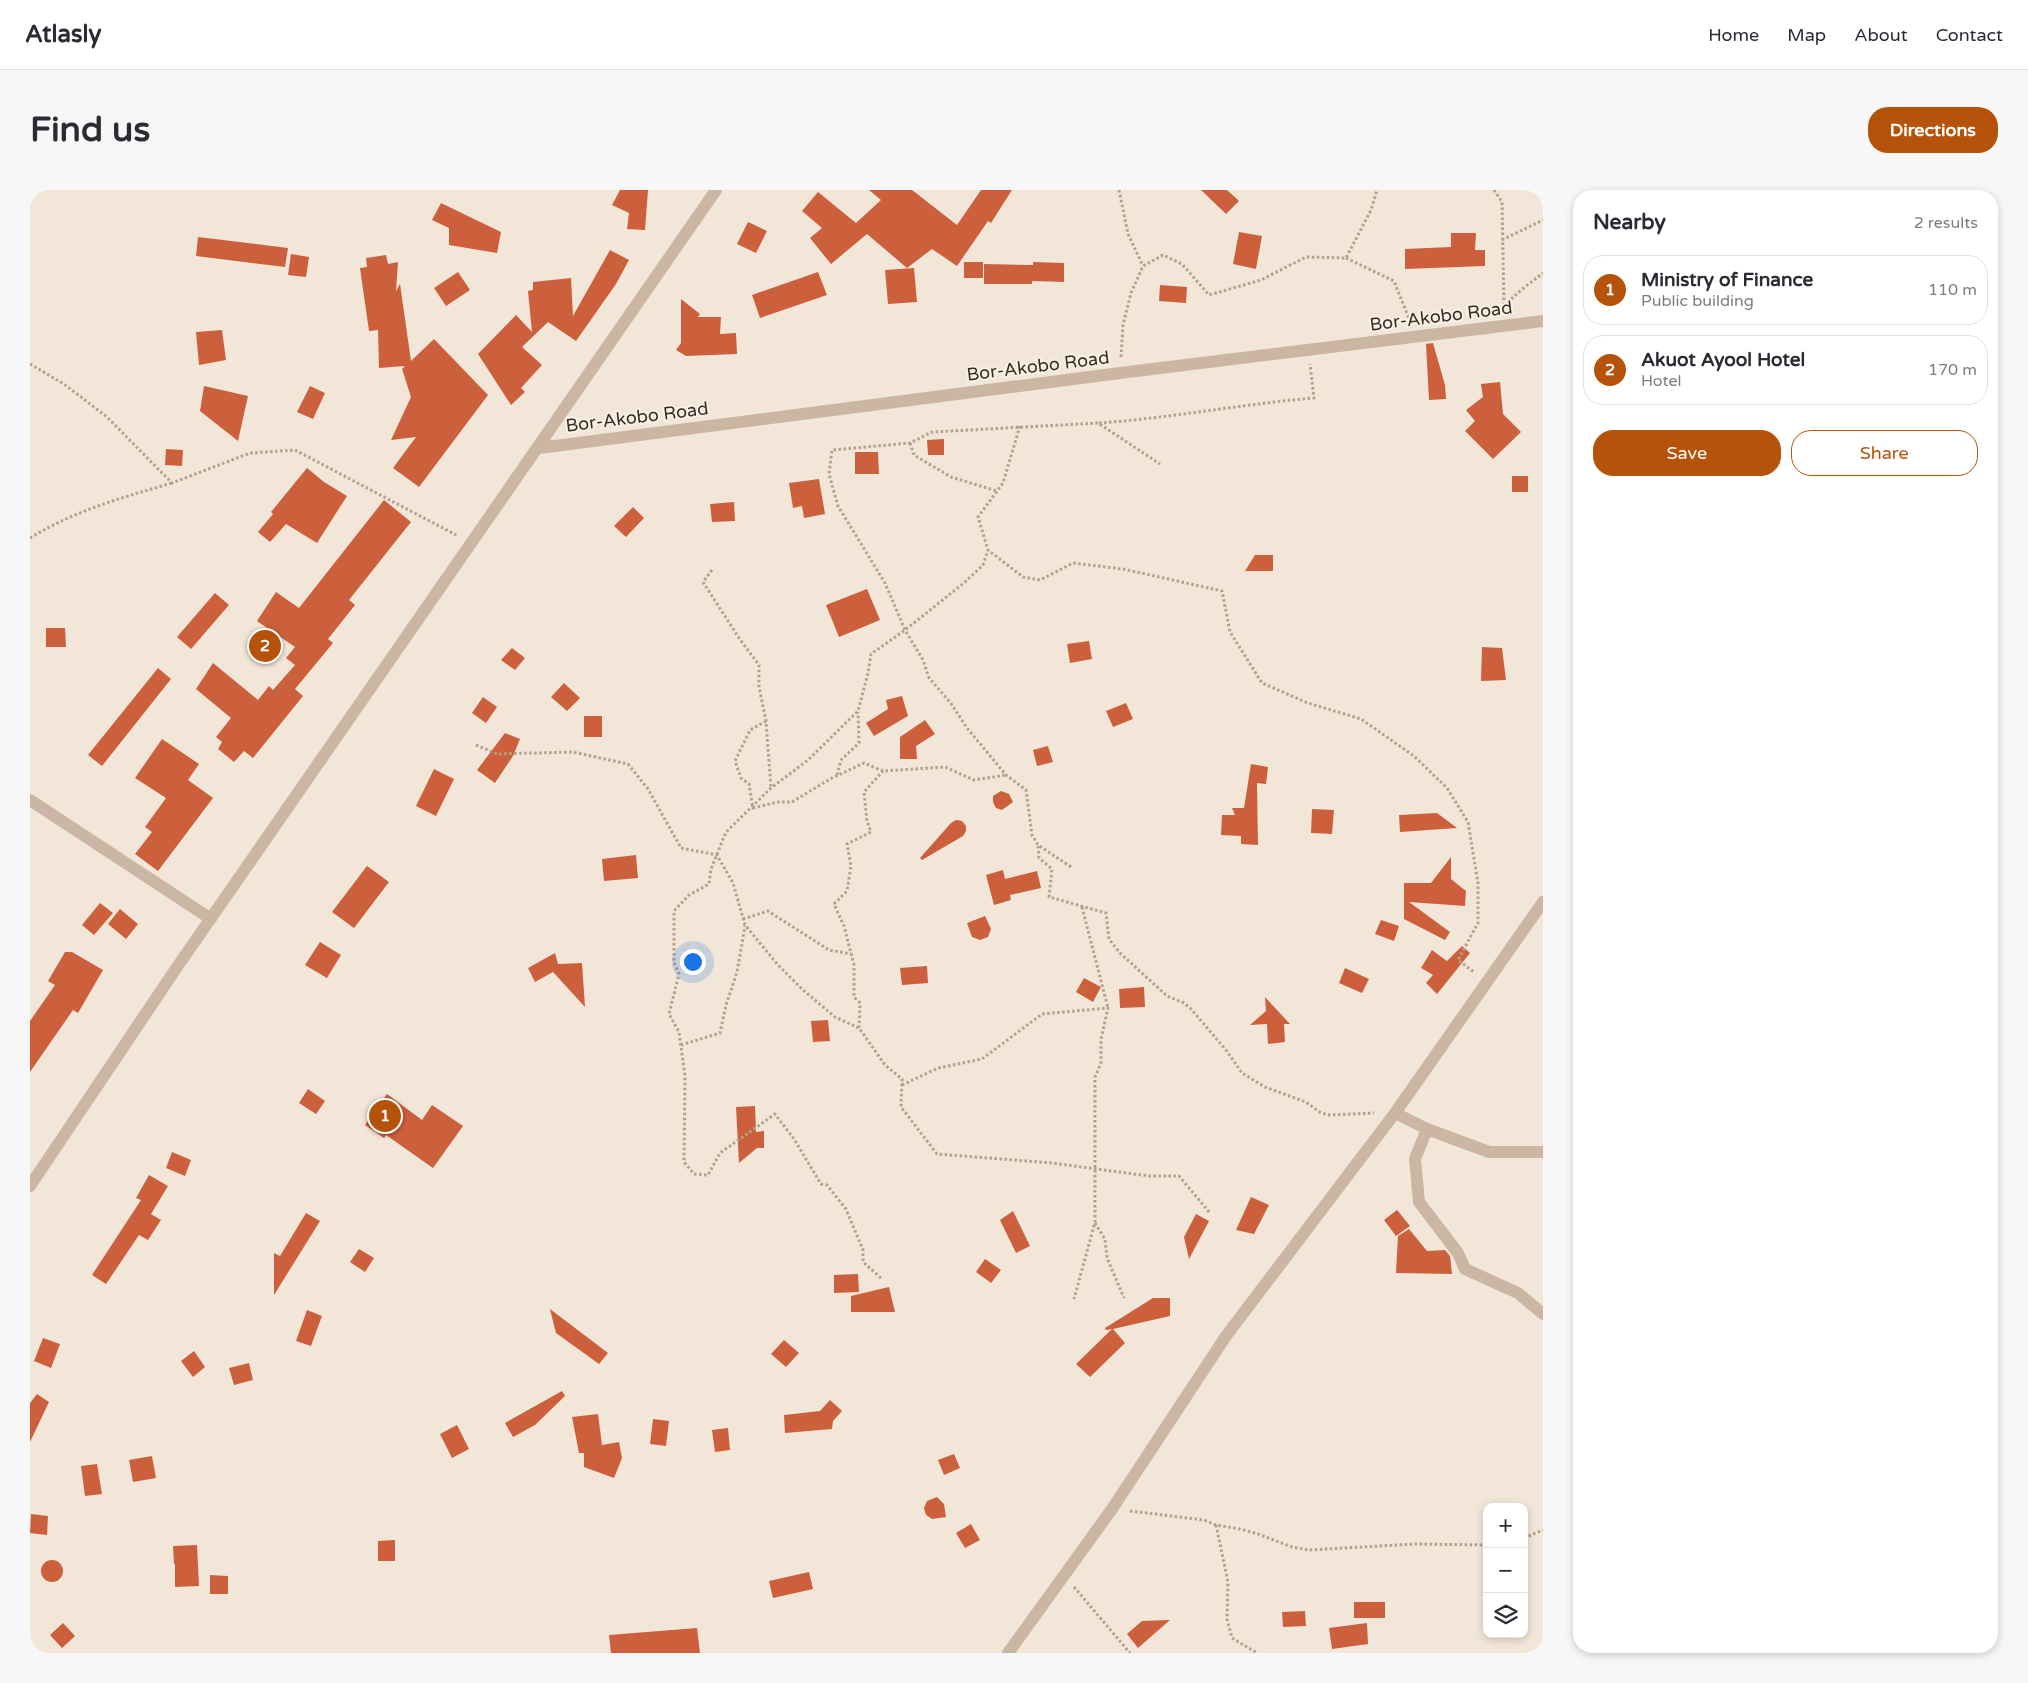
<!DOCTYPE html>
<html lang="en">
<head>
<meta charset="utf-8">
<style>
	:root { --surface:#fff; --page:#f7f7f7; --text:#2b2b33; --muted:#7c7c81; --line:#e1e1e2; --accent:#b45309 }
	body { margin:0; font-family:"Varela Round",sans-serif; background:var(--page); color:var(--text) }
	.controls { position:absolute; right:15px; bottom:15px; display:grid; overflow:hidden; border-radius:10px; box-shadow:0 2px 8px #0003 }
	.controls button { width:45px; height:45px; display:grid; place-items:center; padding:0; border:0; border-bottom:1px solid var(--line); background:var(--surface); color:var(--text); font:25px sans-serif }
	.you { position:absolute; left:662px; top:771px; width:18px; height:18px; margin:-12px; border:4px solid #fff; border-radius:50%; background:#1a73e8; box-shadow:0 0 0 8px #1a73e833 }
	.badge { display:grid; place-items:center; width:32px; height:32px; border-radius:50%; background:var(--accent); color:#fff; font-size:16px; font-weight:700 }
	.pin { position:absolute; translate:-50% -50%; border:2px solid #fff; box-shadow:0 1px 5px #0006 }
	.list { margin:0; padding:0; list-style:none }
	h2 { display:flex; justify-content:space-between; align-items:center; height:65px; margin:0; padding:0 20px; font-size:21px }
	h2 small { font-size:16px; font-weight:400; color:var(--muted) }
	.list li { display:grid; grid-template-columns:32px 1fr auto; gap:15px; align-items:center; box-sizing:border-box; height:70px; margin:0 10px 10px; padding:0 10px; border:1px solid var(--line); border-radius:20px }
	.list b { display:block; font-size:19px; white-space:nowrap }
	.list p { margin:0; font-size:16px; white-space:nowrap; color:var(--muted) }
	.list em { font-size:16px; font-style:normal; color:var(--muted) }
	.actions { display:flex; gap:10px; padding:15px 20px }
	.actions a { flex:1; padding:11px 0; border:1px solid var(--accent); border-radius:20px; text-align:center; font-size:18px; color:var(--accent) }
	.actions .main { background:var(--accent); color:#fff }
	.icon { flex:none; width:28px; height:28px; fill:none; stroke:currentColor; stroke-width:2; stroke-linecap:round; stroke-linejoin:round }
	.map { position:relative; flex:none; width:1513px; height:1463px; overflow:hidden; border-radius:20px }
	header { display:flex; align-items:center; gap:30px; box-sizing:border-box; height:70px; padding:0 25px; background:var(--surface); border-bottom:1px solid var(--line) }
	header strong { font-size:24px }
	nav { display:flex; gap:28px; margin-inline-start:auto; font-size:18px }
	.intro { display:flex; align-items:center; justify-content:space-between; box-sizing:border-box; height:120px; padding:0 30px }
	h1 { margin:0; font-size:35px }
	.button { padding:12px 22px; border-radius:20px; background:var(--accent); color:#fff; font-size:18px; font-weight:700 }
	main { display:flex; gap:30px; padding:0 30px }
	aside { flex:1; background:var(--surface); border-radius:20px; box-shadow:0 2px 8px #0003 }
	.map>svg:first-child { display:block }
</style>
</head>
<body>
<header>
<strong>Atlasly</strong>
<nav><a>Home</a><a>Map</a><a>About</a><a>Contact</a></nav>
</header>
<div class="intro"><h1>Find us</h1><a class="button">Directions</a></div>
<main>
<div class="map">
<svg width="1513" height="1463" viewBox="0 0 1513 1463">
	<rect width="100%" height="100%" fill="#f2e6d8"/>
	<path fill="#cc603c" d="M590,0H618L615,40L597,39L599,23L582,15Z
		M839,0H882L927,35L951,0H982L961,33L958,31L927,76L902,59L877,78L837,44L801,74L780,48L792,38L772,21L788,2L826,33L851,10Z
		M1171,0H1197L1209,11L1196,24Z
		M411,13L471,42L467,63L419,55V38L402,30Z
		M718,32L737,41L726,63L707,54Z
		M1209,42L1232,46L1226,79L1203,74Z
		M1421,43H1446L1445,60H1455V76L1375,79V59L1421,57Z
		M168,47L258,58L255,77L166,66Z
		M580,60L599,70L586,94L546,151L518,132L492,157L512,175L491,198L495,202L481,215L448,164L486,125L502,142L498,101L503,100V92L541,88L543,126Z
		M261,64L279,67L276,87L258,85Z
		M356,65L358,74L368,72L366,101L370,94L381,171L404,149L458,205L389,297L363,278L386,247L361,250L381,207L372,179L375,176L349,178L348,140L339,141L330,78L337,77L336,68Z
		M934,72H953V88H934Z
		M1003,72L1034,73V92L1002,91V94H954V74L1003,75Z
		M884,78L887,112L858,114L855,80Z
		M428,82L440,100L416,116L404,98Z
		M788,82L797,105L730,128L722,105Z
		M1130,95L1157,97L1156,113L1129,111Z
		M651,109L670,124L668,127H691L690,144L706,143L707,164L656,166L646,160L651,153Z
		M192,140L196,170L169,175L166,142Z
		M1403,153L1415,195L1416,209L1399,210L1396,154Z
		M1470,192L1473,224L1491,242L1463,269L1435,241L1445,231L1436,220L1453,207L1451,194Z
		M174,196L218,206L208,251L170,221Z
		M280,196L295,203L283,229L267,222Z
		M914,249V265H898L897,250Z
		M136,259L153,260L152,276L135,275Z
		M825,262H848L849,284H825Z
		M277,278L294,292L317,306L287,353L256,334L240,352L228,342L243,324L241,322Z
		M1482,286H1498V302H1482Z
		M789,289L795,324L774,328L772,316L763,318L759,293Z
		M354,310L381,332L319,410L325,415L298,449L303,453L265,499L273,506L223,568L214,561L204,572L188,559L192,552L186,547L201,528L166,499L183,473L228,510L239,496L243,500L265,475L256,468L265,457L227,431L246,402L269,418Z
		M704,312L705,331L682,332L680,314Z
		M603,317L614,328L596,347L584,336Z
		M1225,365H1243V381H1215Z
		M837,399L850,430L809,447L796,415Z
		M185,403L199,415L161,459L147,447Z
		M16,438H35L36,457H16Z
		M1059,451L1062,469L1040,473L1037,454Z
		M1452,457L1472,458L1476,490L1451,491Z
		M482,458L495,468L485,480L471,470Z
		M128,478L141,489L72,576L58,565Z
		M534,493L550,508L537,521L521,507Z
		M872,506L878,526L844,546L836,533L858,519L856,510Z
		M453,507L467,517L456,533L442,523Z
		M1096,513L1103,529L1083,537L1076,521Z
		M554,526H572V547H554Z
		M895,530L905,544L886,556L887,569H870V547Z
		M475,543L490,549L483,566L465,593L447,580Z
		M132,549L169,574L158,590L183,608L128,681L105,664L122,642L115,637L136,608L105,588Z
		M1018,556L1023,572L1007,576L1003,560Z
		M1221,574L1238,577L1236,594L1227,593L1228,655L1211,654V646L1191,645L1192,625H1205L1202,618H1214Z
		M404,579L424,589L406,626L386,616Z
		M971,601L979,604L983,612L972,620L966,618L963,612V606Z
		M1282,619L1304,620L1302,644L1281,643Z
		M1407,623L1427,638L1370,642L1369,625Z
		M926,630L932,631L936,636V641L933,646L892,670L890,668L921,633Z
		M606,665L608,688L574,691L572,669Z
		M1421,667V689L1436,701L1435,716L1379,712L1420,742L1415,750L1374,729V693H1401Z
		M337,676L359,692L324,738L302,722Z
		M973,680L975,689L1007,681L1011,698L980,705L981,710L964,715L956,685Z
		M70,713L83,723L64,745L52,735Z
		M90,719L108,734L96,749L78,734Z
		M955,726L961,739L958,747L950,750L942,747L937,733Z
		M1351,730L1369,736L1364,751L1345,744Z
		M290,752L311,765L297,788L275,775Z
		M1432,756L1440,763L1407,804L1396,793L1403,785L1391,778L1402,760L1417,771Z
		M35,762H42L73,780L48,823L43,820L0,882V831L25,795L18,791Z
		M525,763L528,774L552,773L555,817L523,782L505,792L498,778Z
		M897,776L898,793L872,795L870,778Z
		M1315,778L1339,789L1332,803L1309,793Z
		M1054,788L1071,797L1063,812L1046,802Z
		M1114,797L1115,817L1090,818L1089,799Z
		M1235,807L1260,834H1254L1255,852L1238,854L1237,834L1220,835L1236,821Z
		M798,830L800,851L783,852L781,831Z
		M278,899L295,911L286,924L269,913Z
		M357,904L392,930L402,915L433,936L403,978L356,945L354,948L335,935Z
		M725,916L726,942L734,941V958H727L709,973L706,917Z
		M142,962L161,970L155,986L136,978Z
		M119,985L138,996L121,1024L131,1030L118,1050L109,1045L76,1094L62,1085L111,1010L106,1008Z
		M1221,1007L1239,1015L1224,1044L1206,1040Z
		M1367,1020L1380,1036L1366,1046L1354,1030Z
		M983,1021L1000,1056L986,1063L970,1030Z
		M276,1023L290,1031L244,1105V1063L250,1066Z
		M1166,1024L1179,1031L1159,1069L1154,1047Z
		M1379,1039L1397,1061L1415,1060L1420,1066L1422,1084L1366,1083L1368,1046Z
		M329,1059L344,1068L335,1082L320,1072Z
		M955,1069L971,1080L961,1093L946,1082Z
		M828,1084L829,1102L804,1103V1085Z
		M859,1097L865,1122H821V1106Z
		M1123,1108H1140V1126L1083,1139L1095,1153L1060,1187L1046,1174L1082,1139L1076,1140L1075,1138Z
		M520,1119L578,1163L569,1174L526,1143Z
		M277,1120L292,1126L281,1156L266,1151Z
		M13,1148L30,1154L21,1178L4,1171Z
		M754,1150L769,1163L756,1177L741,1164Z
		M164,1161L175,1177L163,1187L151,1171Z
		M219,1173L223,1190L204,1195L199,1178Z
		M532,1201L535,1206L505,1235L483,1247L475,1233Z
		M7,1204L19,1212L0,1252V1213Z
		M800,1210L812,1221L803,1231L802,1239L755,1243L754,1225L790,1221Z
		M568,1224L572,1255L589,1252L592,1268L584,1288L554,1277V1263H549L542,1227Z
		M623,1229L639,1231L636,1256L620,1254Z
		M427,1235L439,1259L422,1268L410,1244Z
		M698,1238L700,1260L685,1262L682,1240Z
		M924,1264L930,1278L914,1285L908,1270Z
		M122,1266L126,1288L103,1292L99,1270Z
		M67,1274L72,1304L55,1306L51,1276Z
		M907,1307L914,1314L916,1327L902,1329L896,1325L894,1318L897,1311Z
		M1,1324L18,1326L17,1345L0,1343Z
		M941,1334L950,1350L935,1358L926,1343Z
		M365,1350V1371H348V1351Z
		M167,1355L169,1396L145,1397V1374H144L143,1356Z
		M11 1381a11 11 0 1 1 22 0a11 11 0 1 1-22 0Z
		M779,1382L783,1399L743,1408L739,1391Z
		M180,1385L198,1386V1404H180Z
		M1324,1412H1355V1428H1324Z
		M1275,1421L1276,1436L1253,1437L1252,1422Z
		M1140,1430L1108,1458L1097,1444L1112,1431Z
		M33,1433L45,1446L32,1458L20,1445Z
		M1337,1433L1338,1454L1302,1459L1299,1438Z
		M667,1438L670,1463H581L579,1445Z"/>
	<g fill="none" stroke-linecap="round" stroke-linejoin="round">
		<path stroke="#b69f8e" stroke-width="3" stroke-dasharray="2.5 2.5" stroke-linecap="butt" d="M1089,0L1098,44L1113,76
			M1464,0L1472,12L1474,116
			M1472,50L1513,30
			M1316,68L1364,91L1380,131
			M1474,116L1491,100L1513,83
			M1091,167L1093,135L1101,103L1113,76L1133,65L1152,74L1179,105L1231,90L1276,67L1316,68L1341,20L1347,0
			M0,174L34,194L77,227L142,293L220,263L265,260L428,346
			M1069,233C1141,228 1212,214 1284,208L1280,174
			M990,236L973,293L948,327L958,360L993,387L1010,390L1043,373L1093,379L1192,401L1200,442L1232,493L1278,513L1331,529L1384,566L1417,598L1438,632L1448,693V733L1428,770L1445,783
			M880,253L884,265L921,287L967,301
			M0,348C46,320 91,308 142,293
			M682,380L673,392L709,448L729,475V497L736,531L741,598
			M736,531L720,540L705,571L711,588L719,594L723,618L747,612H762L800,589L834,573L853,581L915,577L944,590L976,585
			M446,555L467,564L543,562L598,574L618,599L651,658L687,665L703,693L715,735L748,775L773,800L805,827L829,838L855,875L872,889L871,917L907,964L1022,973L1119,986H1149L1180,1023
			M807,585L811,570L829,553L828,522
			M1008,656L1009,668L1022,679L1019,707L1076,723L1079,749L1090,763L1137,806L1154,813L1161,819L1196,860L1212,883L1235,897L1276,912L1291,923L1300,925L1344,923
			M1041,677L1008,655L1002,645L996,600L976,585L937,538L920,512L899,488L893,470L875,440L855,393L808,316L799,284L802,260L880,253L902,242L1068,233L1130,274
			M1052,717L1078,818
			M713,729L738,721L799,760L821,764
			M829,838L830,813L824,807V775L814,736L804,714L817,701L821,676L817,654L841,642L837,631L834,602L853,581
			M651,855L690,843L696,815L707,782L715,736
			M872,895L908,878L952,869L1012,824L1078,818L1071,849V873L1065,887V1032L1044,1109
			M1065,1033L1075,1049L1077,1068L1094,1108
			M851,1088L833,1072V1060L816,1019L797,995L791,994L764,949L745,924L690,963L678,985L664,984L654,972L655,886L649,842L639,824L649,784L644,772V721L659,705L679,694L681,679L696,642L741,598L778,570L828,521L838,483L841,464L875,440L934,393L953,375L958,360
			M1100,1321L1174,1330L1186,1335L1210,1339L1228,1344L1262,1357L1279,1360L1385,1354L1457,1355
			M1186,1335L1198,1392L1197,1429L1202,1448L1227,1463
			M1494,1348L1513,1340
			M1044,1397L1100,1463"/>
		<path stroke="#cbb6a3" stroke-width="12" d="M509,258L1090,183L1513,131
			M0,610L181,729
			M1365,923L1397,939L1459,962H1513
			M1397,939L1385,969L1389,1012L1428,1063L1435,1079L1488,1103L1513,1124
			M0,996L145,780L686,0
			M978,1463L1082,1319L1196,1146L1365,923L1513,712"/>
	</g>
	<g text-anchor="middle" stroke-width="4" stroke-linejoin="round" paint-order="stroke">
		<g font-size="18" fill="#352b26" stroke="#faf0e4">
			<text transform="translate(1411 126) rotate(-7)" y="6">Bor-Akobo Road</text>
			<text transform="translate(1008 176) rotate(-7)" y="6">Bor-Akobo Road</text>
			<text transform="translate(607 227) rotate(-7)" y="6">Bor-Akobo Road</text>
		</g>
	</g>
</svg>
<div class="controls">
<button>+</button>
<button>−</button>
<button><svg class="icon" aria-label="layers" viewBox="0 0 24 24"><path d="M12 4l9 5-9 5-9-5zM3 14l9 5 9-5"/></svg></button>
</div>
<div class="you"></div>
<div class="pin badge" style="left:355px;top:926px">1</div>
<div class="pin badge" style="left:235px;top:456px">2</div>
</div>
<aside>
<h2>Nearby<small>2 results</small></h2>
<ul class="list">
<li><span class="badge">1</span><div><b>Ministry of Finance</b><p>Public building</p></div><em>110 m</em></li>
<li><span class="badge">2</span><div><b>Akuot Ayool Hotel</b><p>Hotel</p></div><em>170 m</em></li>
</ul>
<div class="actions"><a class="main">Save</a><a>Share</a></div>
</aside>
</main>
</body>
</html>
